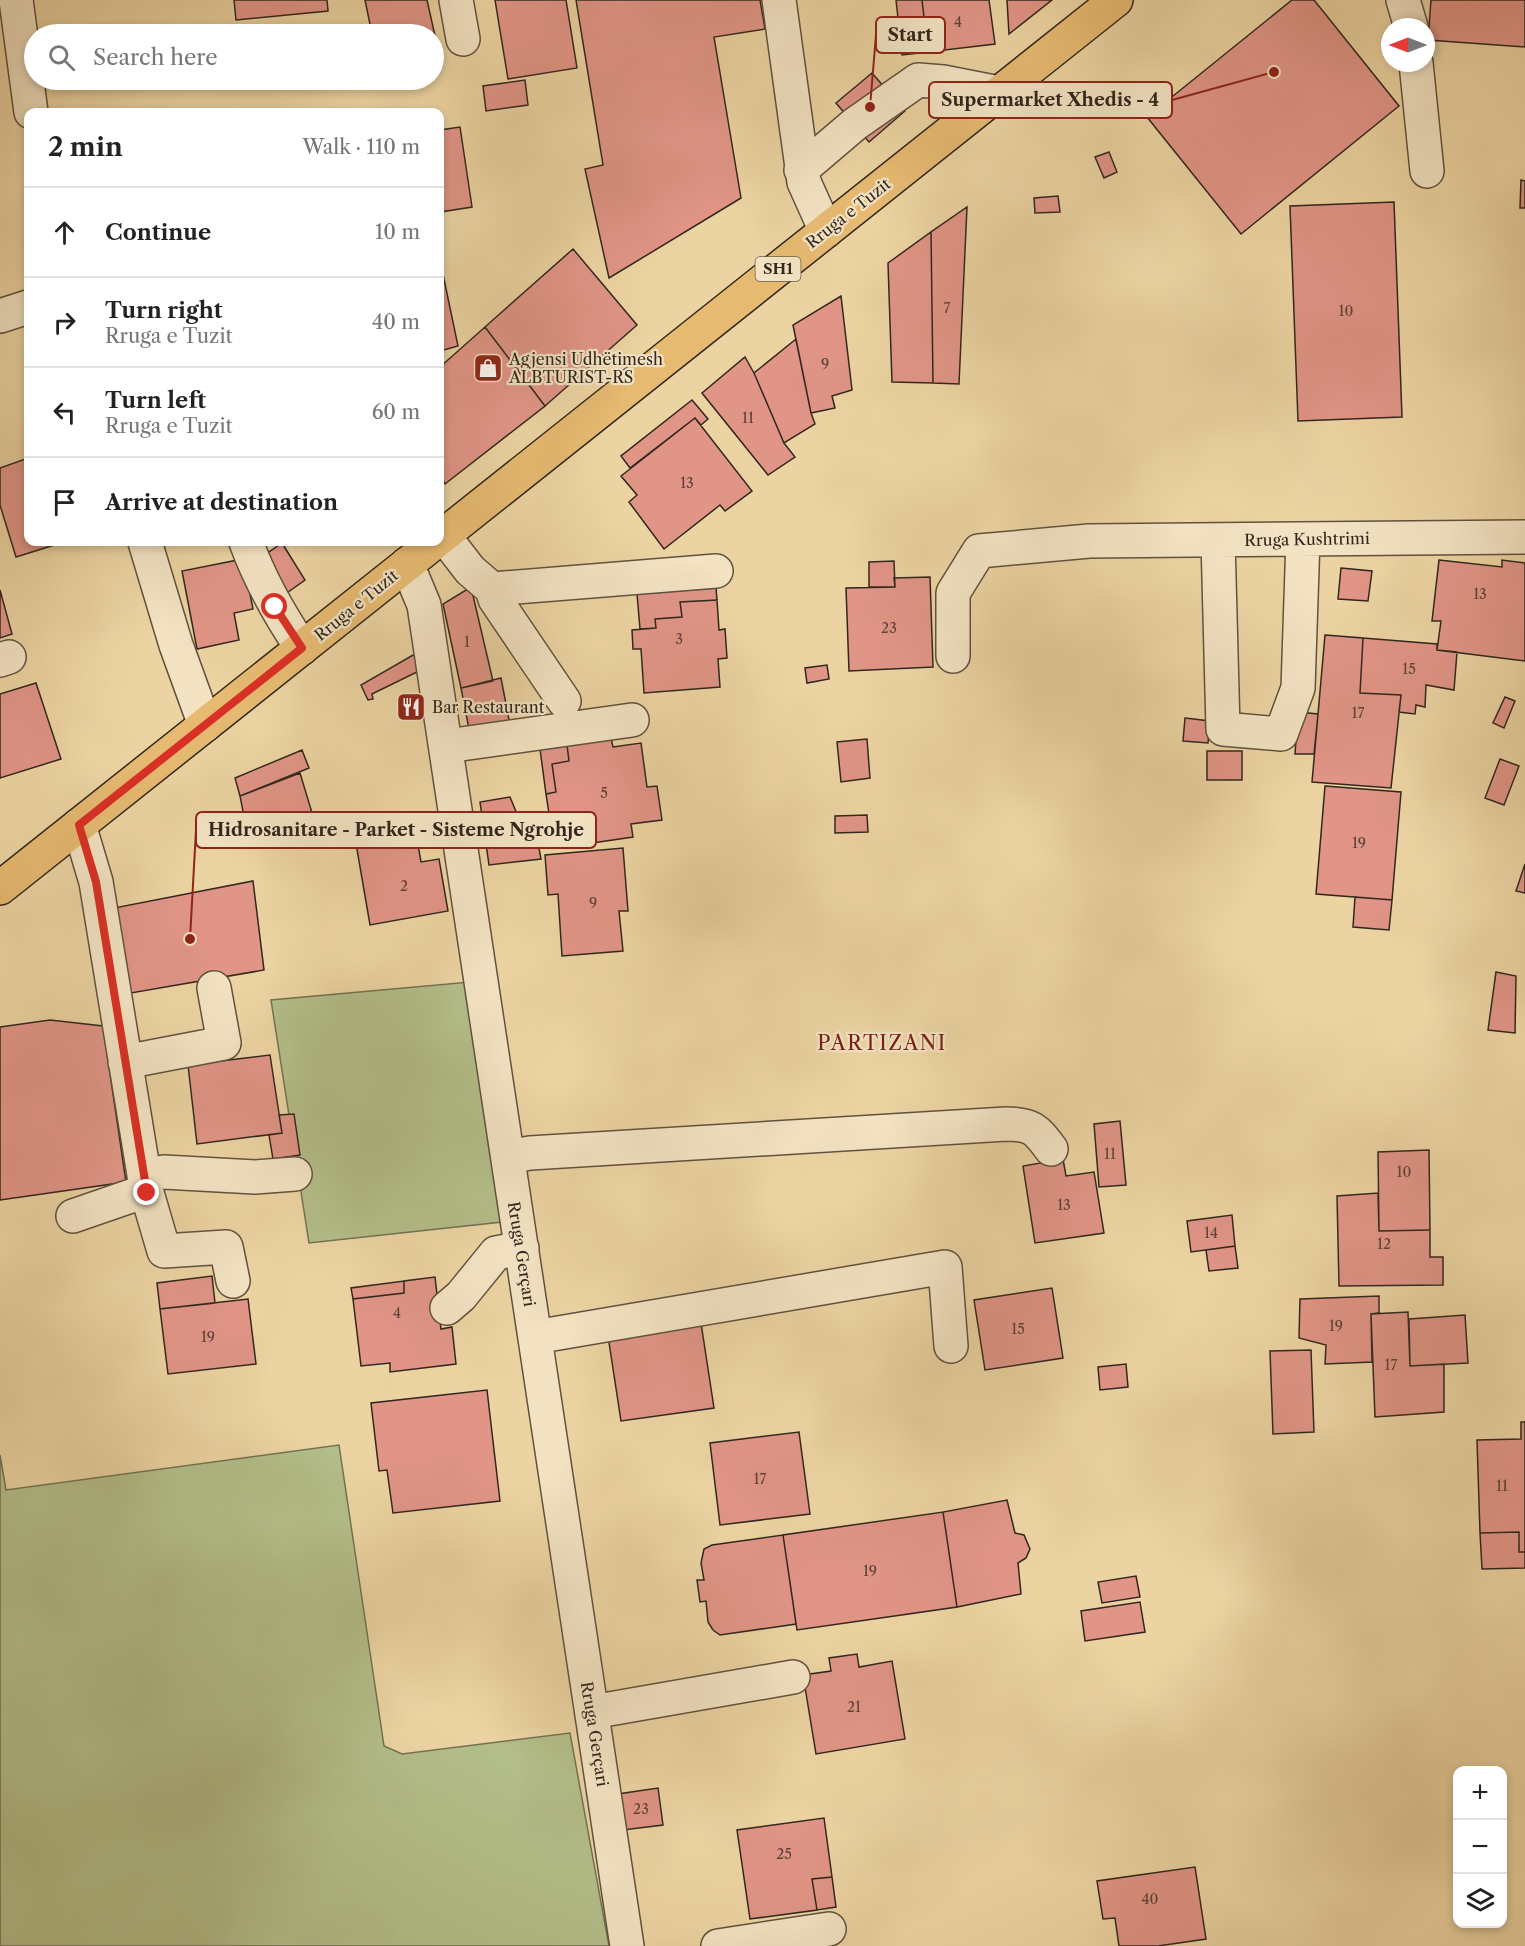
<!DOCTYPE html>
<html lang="en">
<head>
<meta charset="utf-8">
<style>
	:root { --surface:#fff; --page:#f6f6f6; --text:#222; --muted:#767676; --line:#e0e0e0 }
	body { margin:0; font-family:"Libre Caslon Text",serif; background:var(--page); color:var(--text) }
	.controls { position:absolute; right:18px; bottom:18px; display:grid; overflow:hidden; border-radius:12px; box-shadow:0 3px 9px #0003 }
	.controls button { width:54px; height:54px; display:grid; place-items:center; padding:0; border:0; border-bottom:2px solid var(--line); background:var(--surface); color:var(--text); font:30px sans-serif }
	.compass { position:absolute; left:1381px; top:18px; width:54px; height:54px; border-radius:50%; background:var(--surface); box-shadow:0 3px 9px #0003; rotate:270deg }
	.stop { position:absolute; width:18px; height:18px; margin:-14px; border:4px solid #d93025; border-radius:50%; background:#fff }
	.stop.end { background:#d93025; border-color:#fff; box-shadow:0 2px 6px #0008 }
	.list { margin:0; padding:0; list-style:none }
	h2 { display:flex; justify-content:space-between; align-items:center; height:78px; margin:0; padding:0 24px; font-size:26px }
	h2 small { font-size:20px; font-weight:400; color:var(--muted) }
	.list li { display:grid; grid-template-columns:39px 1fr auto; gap:18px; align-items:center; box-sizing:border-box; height:90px; padding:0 24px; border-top:2px solid var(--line) }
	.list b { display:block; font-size:22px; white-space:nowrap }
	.list p { margin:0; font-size:20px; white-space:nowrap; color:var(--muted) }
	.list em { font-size:20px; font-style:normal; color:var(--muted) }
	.icon { flex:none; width:33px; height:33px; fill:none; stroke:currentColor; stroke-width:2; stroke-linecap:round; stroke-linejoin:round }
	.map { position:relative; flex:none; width:1525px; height:1946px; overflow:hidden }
	.search { position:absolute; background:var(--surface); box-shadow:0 3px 9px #0003; left:24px; top:24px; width:420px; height:66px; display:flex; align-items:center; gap:15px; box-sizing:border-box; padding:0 21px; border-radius:33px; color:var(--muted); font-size:22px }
	.panel { position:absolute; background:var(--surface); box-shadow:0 3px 9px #0003; left:24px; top:108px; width:420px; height:438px; border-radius:12px }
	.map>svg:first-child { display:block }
</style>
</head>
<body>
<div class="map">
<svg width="1525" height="1946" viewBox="0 0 1525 1946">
	<rect width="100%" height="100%" fill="#ecd4a2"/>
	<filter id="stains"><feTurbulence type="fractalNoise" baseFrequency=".00333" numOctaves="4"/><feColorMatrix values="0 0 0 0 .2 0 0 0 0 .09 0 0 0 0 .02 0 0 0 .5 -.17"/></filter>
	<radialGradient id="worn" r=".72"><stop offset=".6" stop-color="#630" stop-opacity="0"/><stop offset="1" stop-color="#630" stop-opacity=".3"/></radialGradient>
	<path fill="#b3be89" stroke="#727254" stroke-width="1.5" d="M470,982L502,1222L309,1243L271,1000Z
		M339,1445L384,1746L402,1754L570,1733L609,1946H0V1455L6,1490Z"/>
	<path fill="#e19587" stroke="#31271e" stroke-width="1.5" d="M234,0H327L328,11L236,20Z
		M365,0H427L440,58L434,59V34H372Z
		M495,0H566L577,68L508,79Z
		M576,0H760L765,29L714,37L741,198L609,278L585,169L603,165Z
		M896,0H922L928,52L902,55Z
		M922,0H989L995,44L928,52Z
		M1007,0H1052L1009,34Z
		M1292,0H1314L1399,106L1241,234L1147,117Z
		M1431,0H1525V47L1428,40Z
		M872,73L905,111L869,142L836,103Z
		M525,80L528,105L486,111L483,86Z
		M460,127L472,207L440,212V130Z
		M1109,152L1117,172L1104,178L1095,157Z
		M1521,180L1525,181V208H1520Z
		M1058,196L1060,212L1035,213L1034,198Z
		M1394,202L1402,417L1298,421L1290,206Z
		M967,207L959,384L933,383L931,232Z
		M931,232L933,383L892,382L888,263Z
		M573,249L637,325L545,406L485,327Z
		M440,260L458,346L440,351Z
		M841,296L852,390L832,396L835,408L811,413L793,325Z
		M485,327L545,406L445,484L440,476V367Z
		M796,339L811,413L815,424L784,443L754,373Z
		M745,357L754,373L784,443L795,457L768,475L702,393Z
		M692,400L708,419L701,425L695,418L630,468L621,456Z
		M695,418L752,491L725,511L720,505L664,549L629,502L637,495L621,476Z
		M28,458V542H64L16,557L0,505V468Z
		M282,543L305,580L284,595L263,556Z
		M243,559L253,609L234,613L239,640L197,649L182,571Z
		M1439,560L1502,567V560L1525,563V661L1437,650L1441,621H1432Z
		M894,561L895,587H869V562Z
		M1341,568L1372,571L1368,601L1338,599Z
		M930,577L933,667L849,671L846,588L895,587L894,578Z
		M471,587L493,681L461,688L443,604Z
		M716,588L717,600L680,602L682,617L655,619L656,628L640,629L637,594Z
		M0,590L12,634L0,638Z
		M717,600L719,630L725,629L727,658L718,659L720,687L644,693L641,649H633L632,630L656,628L655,619L682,617L680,602Z
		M1325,635L1363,638L1360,693L1401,695L1391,788L1312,782Z
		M1363,638L1437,644V650L1457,652L1454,690L1426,685L1425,707L1416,705L1415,714L1399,712L1401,695L1360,693Z
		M420,651L423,669L372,694L373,699L368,700L361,685Z
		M827,665L829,679L807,683L805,668Z
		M501,678L510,725L469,729L461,688Z
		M36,683L61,759L0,778V694Z
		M1505,697L1515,701L1504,728L1493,723Z
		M1298,712L1318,714L1314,754H1295Z
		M1185,718L1210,721L1208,743L1183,741Z
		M611,738L613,747L641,743L647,787L657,786L662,820L631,824L633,837L565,847L562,818L550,820L546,794L556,792L552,764L569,761L567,745Z
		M867,739L870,778L841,782L837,742Z
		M567,745L569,761L552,764L556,792L546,794L540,749Z
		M302,750L309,768L240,796L235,778Z
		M1207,751H1242V780H1207Z
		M1500,759L1519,766L1504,805L1485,798Z
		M300,773L313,816L249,842L240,796Z
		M1325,786L1401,792L1392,900L1316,894Z
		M510,797L524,831L536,832L541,859L489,865L480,802Z
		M867,815L868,832L835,833V816Z
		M414,822L421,862L439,859L448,911L370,925L354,832Z
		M623,848L628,911H619L623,951L562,956L558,894L548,895L545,855Z
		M1525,864V893L1516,891Z
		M253,881L264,970L131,993L114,908Z
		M1355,897L1392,900L1389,930L1353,927Z
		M1496,972L1516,976L1515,1033L1488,1030Z
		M50,1020L103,1026L126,1182L0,1200V1027Z
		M270,1055L282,1133L197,1144L188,1065Z
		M294,1114L300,1155L273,1159L269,1135L282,1133L279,1115Z
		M1120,1121L1126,1185L1099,1187L1094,1124Z
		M1429,1150L1430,1230L1379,1231L1378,1152Z
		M1063,1159L1066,1176L1094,1172L1104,1233L1035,1243L1023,1166Z
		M1378,1193L1379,1231L1430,1230V1257H1443V1285L1339,1286L1337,1196Z
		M1232,1215L1235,1246L1191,1252L1187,1221Z
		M1235,1246L1238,1268L1209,1271L1206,1250Z
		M212,1276L215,1303L160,1309L157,1283Z
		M435,1277L441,1329L452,1327L456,1364L390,1372V1363L361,1366L353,1299L404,1293V1281Z
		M404,1281V1293L353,1299L351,1288Z
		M1052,1288L1063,1358L985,1370L974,1300Z
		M1379,1296V1313L1371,1314L1372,1362L1325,1364L1326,1345L1299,1338L1300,1299Z
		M248,1299L256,1364L168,1374L160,1309Z
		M1408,1312L1410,1366L1444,1364V1412L1375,1417L1371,1314Z
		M1465,1315L1468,1363L1410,1366L1409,1319Z
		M701,1323L714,1408L621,1421L608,1336Z
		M1311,1350L1314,1432L1273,1434L1270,1351Z
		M1126,1364L1128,1387L1100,1390L1098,1367Z
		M487,1390L500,1501L393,1513L387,1470L379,1471L371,1403Z
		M1521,1422H1525V1552H1519V1532L1480,1533L1477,1440L1521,1439Z
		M799,1432L810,1514L720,1525L710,1443Z
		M1007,1500L1015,1533L1024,1535L1030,1549L1026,1558L1018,1563L1021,1594L957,1607L943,1512Z
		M943,1512L957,1607L797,1630L783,1535Z
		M1519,1532V1552H1525V1568L1482,1569L1480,1533Z
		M783,1535L796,1624L720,1635L713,1630L708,1622L706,1601L700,1602L697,1580H704L701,1563L704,1549L712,1545Z
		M1136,1576L1140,1597L1102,1603L1098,1582Z
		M1140,1602L1145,1632L1085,1641L1081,1611Z
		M857,1654L859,1667L892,1661L905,1739L816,1754L803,1675L831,1671L829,1658Z
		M658,1788L663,1825L623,1830L618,1794Z
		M824,1818L832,1877L812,1879L817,1910L750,1919L737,1830Z
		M1195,1867L1206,1939L1158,1946H1119L1115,1918L1103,1919L1097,1881Z
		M832,1877L836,1907L817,1910L812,1879Z"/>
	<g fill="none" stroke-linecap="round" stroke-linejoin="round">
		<g stroke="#60523f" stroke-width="36">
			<path id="minor" d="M16,0L31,112
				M456,0L463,39
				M779,0L804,182L826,231
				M1403,0L1411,27
				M1416,63L1427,171
				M801,170L855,124L918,80L943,82L999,93
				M0,316L28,307
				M443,535L470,570L492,589L716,571
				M1218,540L1223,729L1281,734L1298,688L1303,539
				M145,542L176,645L205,725
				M246,542C260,580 279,614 302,648
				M407,564L424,605L627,1946
				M492,589L495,599L564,701
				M953,656V593L979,551L1089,541L1525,537
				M0,660L9,657
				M447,746L632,720
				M79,825L96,882L147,1193L164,1251L226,1247L233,1281
				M125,1062L224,1043L214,988
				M508,1157L530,1153L1006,1124C1032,1124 1036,1129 1051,1149
				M144,1175L164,1172L255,1177L295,1174
				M73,1216L131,1196L147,1193
				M447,1308L461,1296L496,1253L522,1248
				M535,1337L945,1267L951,1346
				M592,1712L793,1677
				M718,1946L829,1929"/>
		</g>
		<g stroke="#31271e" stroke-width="36">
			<path id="major" d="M440,538L1116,0
				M0,888L435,542"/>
		</g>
		<use href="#minor" stroke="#f3e3c3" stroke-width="33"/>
		<use href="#major" stroke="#e6ba71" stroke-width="33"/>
	</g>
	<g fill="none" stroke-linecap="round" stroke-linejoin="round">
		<path stroke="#d93025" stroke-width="8" d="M147,1193L96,882L79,825L302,648L275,607"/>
	</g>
	<defs>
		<g id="shop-square" transform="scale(1.5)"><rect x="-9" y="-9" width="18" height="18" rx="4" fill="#8f2418" stroke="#f3e3c3"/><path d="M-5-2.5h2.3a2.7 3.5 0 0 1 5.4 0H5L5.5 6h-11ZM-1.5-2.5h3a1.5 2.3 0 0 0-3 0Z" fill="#fff"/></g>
		<g id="restaurant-square" transform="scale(1.5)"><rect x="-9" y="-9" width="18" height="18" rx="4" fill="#8f2418" stroke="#f3e3c3"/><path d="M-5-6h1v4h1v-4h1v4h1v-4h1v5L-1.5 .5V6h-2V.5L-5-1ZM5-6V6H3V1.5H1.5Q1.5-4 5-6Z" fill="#fff"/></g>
	</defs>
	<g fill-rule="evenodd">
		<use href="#shop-square" x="488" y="368"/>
		<use href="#restaurant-square" x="411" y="707"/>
	</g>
	<g text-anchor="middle" stroke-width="4.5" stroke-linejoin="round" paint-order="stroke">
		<g font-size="14" fill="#5d4238">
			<text x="958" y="27">4</text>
			<text x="947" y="313">7</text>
			<text x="1346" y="316">10</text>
			<text x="825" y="369">9</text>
			<text x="748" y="423">11</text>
			<text x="687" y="488">13</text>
			<text x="1480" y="599">13</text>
			<text x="889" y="633">23</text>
			<text x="679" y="644">3</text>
			<text x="467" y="647">1</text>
			<text x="1409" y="674">15</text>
			<text x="1358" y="718">17</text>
			<text x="604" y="798">5</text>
			<text x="1359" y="848">19</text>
			<text x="404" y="891">2</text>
			<text x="593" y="908">9</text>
			<text x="1110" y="1159">11</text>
			<text x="1404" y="1177">10</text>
			<text x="1064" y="1210">13</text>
			<text x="1211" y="1238">14</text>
			<text x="1384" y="1249">12</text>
			<text x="397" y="1318">4</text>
			<text x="1336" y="1331">19</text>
			<text x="1018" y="1334">15</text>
			<text x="208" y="1342">19</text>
			<text x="1391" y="1370">17</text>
			<text x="760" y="1484">17</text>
			<text x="1502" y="1491">11</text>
			<text x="870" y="1576">19</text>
			<text x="854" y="1712">21</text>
			<text x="641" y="1814">23</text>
			<text x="784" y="1859">25</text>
			<text x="1150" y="1904">40</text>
		</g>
		<rect fill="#f3e3c3" stroke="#6b5f50" stroke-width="1.5" x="755.5" y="257" width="45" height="24" rx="4.5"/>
		<g font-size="15" font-weight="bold" fill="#31271e">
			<text x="778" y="274">SH1</text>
		</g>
		<g font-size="16" fill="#31271e" stroke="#f3e3c3">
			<text transform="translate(848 213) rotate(-38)" y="6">Rruga e Tuzit</text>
			<text transform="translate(1307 539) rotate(-1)" y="6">Rruga Kushtrimi</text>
			<text transform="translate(356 605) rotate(-39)" y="6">Rruga e Tuzit</text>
			<text transform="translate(522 1254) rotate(81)" y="6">Rruga Gerçari</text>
			<text transform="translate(595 1734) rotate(81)" y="6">Rruga Gerçari</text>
		</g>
		<g font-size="16" fill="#31271e" stroke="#f3e3c3" text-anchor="start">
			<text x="509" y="365">Agjensi Udhëtimesh<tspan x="509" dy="18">ALBTURIST-RS</tspan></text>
			<text x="432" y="713">Bar Restaurant</text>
		</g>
		<g font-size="20" letter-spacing="1.5" fill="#7a1f14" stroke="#f3e3c3">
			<text x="882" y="1050">PARTIZANI</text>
		</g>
	</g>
	<path fill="none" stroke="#8f2418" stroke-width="2" d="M870 107L876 35M1274 72L1172 100M190 939L196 830"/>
	<g fill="#8f2418" stroke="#f3e3c3" stroke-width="2">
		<circle cx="870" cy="107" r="6"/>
		<circle cx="1274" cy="72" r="6"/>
		<circle cx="190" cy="939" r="6"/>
	</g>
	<g fill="#f3e3c3" stroke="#8f2418" stroke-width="2">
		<rect x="876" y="17" width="69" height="36" rx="6"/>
		<rect x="929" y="82" width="243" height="36" rx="6"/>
		<rect x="196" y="812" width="400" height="36" rx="6"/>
	</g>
	<g font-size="18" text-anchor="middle" font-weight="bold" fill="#31271e">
		<text x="910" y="41">Start</text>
		<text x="1050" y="106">Supermarket Xhedis - 4</text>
		<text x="396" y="836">Hidrosanitare - Parket - Sisteme Ngrohje</text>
	</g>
	<rect width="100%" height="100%" filter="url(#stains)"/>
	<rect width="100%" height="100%" fill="url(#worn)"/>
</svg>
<div class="controls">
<button>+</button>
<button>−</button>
<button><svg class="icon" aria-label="layers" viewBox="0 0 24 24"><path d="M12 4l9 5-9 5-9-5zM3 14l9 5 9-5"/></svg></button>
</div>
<svg class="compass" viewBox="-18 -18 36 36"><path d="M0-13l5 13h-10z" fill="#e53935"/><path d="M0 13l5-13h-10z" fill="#767676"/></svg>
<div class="stop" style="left:275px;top:607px"></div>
<div class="stop end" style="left:147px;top:1193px"></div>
<div class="search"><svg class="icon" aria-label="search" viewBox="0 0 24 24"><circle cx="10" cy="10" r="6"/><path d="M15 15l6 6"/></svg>Search here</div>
<section class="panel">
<h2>2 min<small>Walk · 110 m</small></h2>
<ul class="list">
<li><svg class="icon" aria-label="ahead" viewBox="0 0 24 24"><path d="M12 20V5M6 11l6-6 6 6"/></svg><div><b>Continue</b></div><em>10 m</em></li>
<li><svg class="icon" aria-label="right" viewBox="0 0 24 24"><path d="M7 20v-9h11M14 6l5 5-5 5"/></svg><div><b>Turn right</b><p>Rruga e Tuzit</p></div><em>40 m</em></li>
<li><svg class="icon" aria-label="left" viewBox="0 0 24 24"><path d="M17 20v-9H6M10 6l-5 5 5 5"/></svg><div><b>Turn left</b><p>Rruga e Tuzit</p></div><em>60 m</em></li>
<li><svg class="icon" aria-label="arrive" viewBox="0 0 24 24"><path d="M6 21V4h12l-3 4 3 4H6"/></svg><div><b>Arrive at destination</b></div></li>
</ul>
</section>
</div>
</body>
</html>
